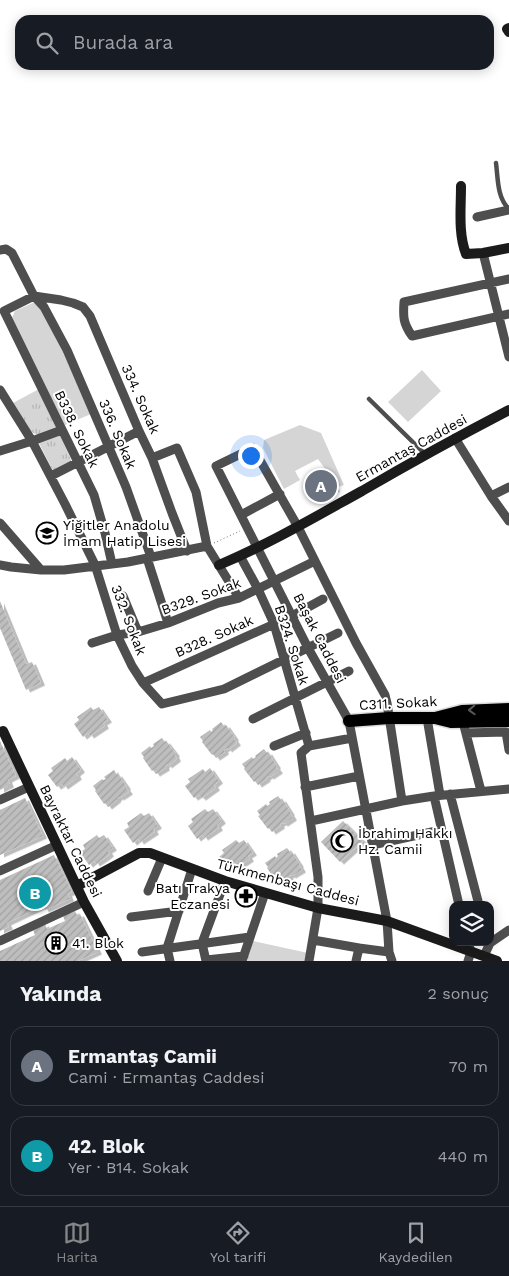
<!DOCTYPE html>
<html lang="tr">
<head>
<meta charset="utf-8">
<style>
	:root { --surface:#171b24; --page:#20242c; --text:#f1f3f6; --muted:#9ea1a6; --line:#363941; --accent:#858687 }
	body { margin:0; font-family:"Work Sans",sans-serif; background:var(--page); color:var(--text) }
	.controls { position:absolute; right:15px; bottom:15px; display:grid; overflow:hidden; border-radius:10px; box-shadow:0 2px 12px #0003 }
	.controls button { width:45px; height:45px; display:grid; place-items:center; padding:0; border:0; border-bottom:1px solid var(--line); background:var(--surface); color:var(--text); font:25px sans-serif }
	.you { position:absolute; left:250px; top:455px; width:18px; height:18px; margin:-12px; border:4px solid #fff; border-radius:50%; background:#1a73e8; box-shadow:0 0 0 8px #1a73e833 }
	.badge { display:grid; place-items:center; width:32px; height:32px; border-radius:50%; background:var(--accent); color:#fff; font-size:16px; font-weight:700 }
	.pin { position:absolute; translate:-50% -50%; border:2px solid #fff; box-shadow:0 1px 5px #0006 }
	.list { margin:0; padding:0; list-style:none }
	h2 { display:flex; justify-content:space-between; align-items:center; height:65px; margin:0; padding:0 20px; font-size:21px }
	h2 small { font-size:16px; font-weight:400; color:var(--muted) }
	.list li { display:grid; grid-template-columns:32px 1fr auto; gap:15px; align-items:center; box-sizing:border-box; height:80px; margin:0 10px 10px; padding:0 10px; border:1px solid var(--line); border-radius:15px }
	.list b { display:block; font-size:19px; white-space:nowrap }
	.list p { margin:0; font-size:16px; white-space:nowrap; color:var(--muted) }
	.list em { font-size:16px; font-style:normal; color:var(--muted) }
	.icon { flex:none; width:28px; height:28px; fill:none; stroke:currentColor; stroke-width:2; stroke-linecap:round; stroke-linejoin:round }
	.map { position:relative; flex:none; width:509px; height:961px; overflow:hidden }
	.search { position:absolute; background:var(--surface); box-shadow:0 2px 12px #0003; left:15px; right:15px; top:15px; height:55px; display:flex; align-items:center; gap:12px; box-sizing:border-box; padding:0 18px; border-radius:15px; color:var(--muted); font-size:19px }
	.sheet { height:245px; background:var(--surface) }
	nav { display:flex; justify-content:space-around; align-items:center; box-sizing:border-box; height:70px; border-top:1px solid var(--line); background:var(--surface); font-size:14px; color:var(--muted) }
	nav a { display:grid; justify-items:center; gap:2px }
	nav .on { color:var(--accent) }
	.map>svg:first-child { display:block }
</style>
</head>
<body>
<div class="map">
<svg width="509" height="961" viewBox="0 0 509 961">
	<defs>
		<pattern id="grass-tufts" width="24" height="20" patternUnits="userSpaceOnUse" patternTransform="scale(1.25)"><rect width="24" height="20" fill="#d5d5d5"/><path d="M3 7l-1-3M5 7V3M7 7l1-3M15 17l-1-3M17 17v-4M19 17l1-3" fill="none" stroke="#b5b5b5"/></pattern>
		<pattern id="building-hatch" width="6" height="6" patternUnits="userSpaceOnUse" patternTransform="scale(1.25)"><rect width="6" height="6" fill="#bebebe"/><path d="M-1 1l2-2M0 6l6-6M5 7l2-2" fill="none" stroke="#a2a2a2"/></pattern>
		<filter id="shadow"><feDropShadow dx="4" dy="2.5" stdDeviation="0" flood-color="#0004"/></filter>
	</defs>
	<rect width="100%" height="100%" fill="#fff"/>
	<path fill="url(#grass-tufts)" d="M39,389L56,428L38,435L31,432L13,403Z
		M60,435L72,462L53,471L39,443Z"/>
	<path fill="#d5d5d5" d="M35,302L42,306L91,414L65,425L14,325L12,318L15,311Z
		M422,370L441,391L408,422L388,402Z
		M300,425L321,433L344,485L338,487L318,459L295,471L300,480L284,489L263,448L264,440Z
		M253,941L308,953L306,961H247Z"/>
	<path fill="url(#building-hatch)" filter="url(#shadow)" d="M322,472L330,487L334,485L336,489L316,500L314,495L317,493L309,479Z
		M0,601L26,664L32,662L41,683L26,690L0,628Z
		M91,707L93,710L99,707L108,720L103,723L105,726L90,736L88,733L83,737L74,724L79,720L77,717Z
		M221,722L224,726L226,725L235,738L234,739L237,743L228,750L227,748L224,750L225,752L216,758L213,754L212,755L202,742L203,741L200,737L210,730L211,732L213,730L212,729Z
		M162,738L165,742L166,741L176,754L175,755L177,759L168,766L167,764L165,766L166,768L156,774L153,770L152,771L143,758L144,757L141,753L150,746L151,748L154,746L153,744Z
		M0,741L16,776L8,780L10,785L0,790Z
		M264,749L267,753L268,752L277,766L276,767L279,771L270,777L269,776L266,778L267,779L258,785L255,781L254,782L244,769L245,768L242,764L252,757L253,759L256,757L255,756Z
		M72,757L81,770L76,774L78,777L64,787L62,784L57,787L48,775L53,771L51,768L65,758L67,761Z
		M210,768L219,781L214,785L216,788L202,798L199,795L194,798L185,786L190,782L188,779L203,769L205,772Z
		M114,770L117,775L118,774L127,787L126,788L129,792L120,798L119,797L117,799V800L108,807L105,803L104,804L95,791L96,790L93,786L102,779L103,780L106,779L104,777Z
		M278,796L281,800L282,799L291,813H290L293,818L284,824L283,823L280,824L281,826L272,832L269,828L268,829L258,816L260,815L257,811L266,804L267,806L270,804L269,802Z
		M25,798L43,836L0,855V810Z
		M205,809L208,812L213,809L222,821L217,825L219,828L204,838L202,835L197,839L188,826L193,822L191,819Z
		M141,813L144,816L149,813L158,826L153,829L155,832L140,842L138,839L133,843L124,830L129,827L127,823Z
		M343,821L363,841L340,862L321,842Z
		M97,835L99,838L104,835L113,848L108,851L110,854L105,858L96,864L94,861L89,865L80,852L85,849L83,845Z
		M236,840L239,843L244,840L253,853L248,856L250,859L235,869L233,866L228,870L219,857L224,853L222,850Z
		M287,848L290,852L291,851L300,865H299L302,870L292,876L291,875L289,876L290,878L280,884L278,880L276,881L267,868L268,867L265,863L275,856L276,858L278,856L277,854Z
		M54,855L72,892L68,894L70,899L45,910L43,906L7,923L9,927L0,931V880Z
		M75,911L77,915L80,914L98,952L78,961H0V951L35,935L33,930L45,924L47,929L65,921L63,916Z"/>
	<g fill="none" stroke-linecap="round" stroke-linejoin="round">
		<g stroke="#dbdbdb" stroke-width="15">
			<path id="primary" d="M435,718L451,722L509,721
				M349,721L389,718H435L462,711L509,709"/>
		</g>
		<path stroke="#707070" stroke-width="1" stroke-dasharray="1 2.5" stroke-linecap="butt" d="M214,543L240,531"/>
		<path stroke="#4e4e4e" stroke-width="4.5" d="M496,163C498,178 497,198 509,209
			M369,399L425,454"/>
		<path stroke="#4e4e4e" stroke-width="9" d="M477,217L509,210
			M0,250L6,249L12,253L34,296L44,307L67,350L126,487L151,557
			M483,253L509,357
			M509,279L404,302C403,317 403,323 412,336L509,314
			M0,390L32,441L65,504L95,565L117,635L132,666L143,683L162,704L224,689L338,633
			M455,438L491,496L509,521
			M0,451L32,441L62,430
			M152,458L177,448L196,492L207,546L239,598
			M51,476L139,431
			M491,496L509,487
			M241,515L280,494
			M0,523L41,570
			M240,556L258,589L274,624L309,746L301,753L318,877V908L309,961
			M147,558L168,623
			M112,564L105,533L94,495L4,311L34,296L61,300L73,303L83,307L90,316L139,431L152,458L172,513L187,551
			M0,565L11,567L41,570H64L128,562L207,546
			M123,596L138,632
			M92,643L117,635L138,632L168,623L218,603L239,598L315,561
			M143,683L292,616L323,599
			M427,718L440,795
			M253,719L349,671
			M463,722L481,791
			M466,733L506,732L509,750
			M274,746L306,733
			M309,746L352,738
			M305,787L359,776
			M450,794L479,905
			M434,796L459,905
			M0,800L29,787
			M311,821L402,801L434,796L509,789
			M372,845L441,830
			M0,871L57,845
			M148,891L162,858
			M131,917L179,911
			M313,940L359,948L389,952
			M0,941L84,902
			M142,952L250,937
			M484,956L490,943L509,930
			M206,960L244,956
			M170,961L167,948L192,869
			M206,961L202,943L225,881
			M242,961L265,893
			M356,961L359,948
			M392,961L389,952L387,921L349,721L308,648L216,466L253,448L298,527L356,643L385,695L387,703L402,801
			M468,961L471,952L468,942"/>
		<path stroke="#1b1b1b" stroke-width="10" d="M509,28L507,29L509,32
			M461,186C461,209 458,233 466,254L483,253L509,248
			M219,565C269,544 315,517 362,491C410,463 459,436 509,410
			M3,731L84,902L117,961
			M77,886L139,853H150L225,881L318,908L387,921L497,961"/>
		<use href="#primary" stroke="#000" stroke-width="12"/>
	</g>
	<defs><path id="oneway-chevron" d="M-2-3.5L2.5 0L-2 3.5" fill="none" stroke-width="1.6" stroke-linecap="round" stroke-linejoin="round" transform="scale(1.25)"/></defs>
	<use stroke="#595959" href="#oneway-chevron" transform="translate(472 710) rotate(178)"/>
	<defs>
		<g id="school-ring" transform="scale(1.125)"><circle r="9.5" fill="#fff" stroke="#000" stroke-width="1.5"/><path d="M0-5L7-2L0 1L-7-2ZM-4 1L0 2.5L4 1V4Q0 6-4 4Z" fill="#000"/></g>
		<g id="mosque-ring" transform="scale(1.125)"><circle r="9.5" fill="#fff" stroke="#000" stroke-width="1.5"/><path d="M3.5-4.9A6 6 0 1 0 3.5 4.9A5 5 0 1 1 3.5-4.9Z" fill="#000"/></g>
		<g id="pharmacy-ring" transform="scale(1.125)"><circle r="9.5" fill="#fff" stroke="#000" stroke-width="1.5"/><path d="M-2-6h4v4h4v4h-4v4h-4v-4h-4v-4h4Z" fill="#000"/></g>
		<g id="building-ring" transform="scale(1.125)"><circle r="9.5" fill="#fff" stroke="#000" stroke-width="1.5"/><path d="M-4-6H4V6H1V3H-1V6H-4ZM-2.5-4.3h1.7v1.8h-1.7ZM.8-4.3h1.7v1.8H.8ZM-2.5-1h1.7V.8h-1.7ZM.8-1h1.7V.8H.8Z" fill="#000"/></g>
	</defs>
	<g fill-rule="evenodd">
		<use href="#school-ring" x="47" y="533"/>
		<use href="#mosque-ring" x="342" y="841"/>
		<use href="#pharmacy-ring" x="246" y="896"/>
		<use href="#building-ring" x="56" y="943"/>
	</g>
	<g text-anchor="middle" stroke-width="4" stroke-linejoin="round" paint-order="stroke">
		<g font-size="14" fill="#000" stroke="#fff">
			<text transform="translate(141 399) rotate(66)" y="5">334. Sokak</text>
			<text transform="translate(77 429) rotate(64)" y="5">B338. Sokak</text>
			<text transform="translate(118 434) rotate(67)" y="5">336. Sokak</text>
			<text transform="translate(411 448) rotate(-29)" y="5">Ermantaş Caddesi</text>
			<text transform="translate(201 596) rotate(-20)" y="5">B329. Sokak</text>
			<text transform="translate(129 620) rotate(69)" y="5">332. Sokak</text>
			<text transform="translate(214 636) rotate(-24)" y="5">B328. Sokak</text>
			<text transform="translate(320 638) rotate(63)" y="5">Başak Caddesi</text>
			<text transform="translate(292 645) rotate(72)" y="5">B324. Sokak</text>
			<text transform="translate(398 703) rotate(-3)" y="5">C311. Sokak</text>
			<text transform="translate(71 841) rotate(64)" y="5">Bayraktar Caddesi</text>
			<text transform="translate(288 882) rotate(15)" y="5">Türkmenbaşı Caddesi</text>
		</g>
		<g font-size="14" fill="#000" stroke="#fff" text-anchor="start">
			<text x="63" y="530">Yiğitler Anadolu<tspan x="63" dy="16">İmam Hatip Lisesi</tspan></text>
			<text x="358" y="838">İbrahim Hakkı<tspan x="358" dy="16">Hz. Camii</tspan></text>
			<text x="230" y="893" text-anchor="end">Batı Trakya<tspan x="230" dy="16">Eczanesi</tspan></text>
			<text x="72" y="948">41. Blok</text>
		</g>
	</g>
</svg>
<div class="controls">
<button><svg class="icon" aria-label="layers" viewBox="0 0 24 24"><path d="M12 4l9 5-9 5-9-5zM3 14l9 5 9-5"/></svg></button>
</div>
<div class="you"></div>
<div class="pin badge" style="left:321px;top:486px;background:#6b7280">A</div>
<div class="pin badge" style="left:35px;top:893px;background:#0f9aa8">B</div>
<div class="search"><svg class="icon" aria-label="search" viewBox="0 0 24 24"><circle cx="10" cy="10" r="6"/><path d="M15 15l6 6"/></svg>Burada ara</div>
</div>
<section class="sheet">
<h2>Yakında<small>2 sonuç</small></h2>
<ul class="list">
<li><span class="badge" style="background:#6b7280">A</span><div><b>Ermantaş Camii</b><p>Cami · Ermantaş Caddesi</p></div><em>70 m</em></li>
<li><span class="badge" style="background:#0f9aa8">B</span><div><b>42. Blok</b><p>Yer · B14. Sokak</p></div><em>440 m</em></li>
</ul>
</section>
<nav>
<a class="on"><svg class="icon" aria-label="map" viewBox="0 0 24 24"><path d="M3 6l6-2 6 2 6-2v14l-6 2-6-2-6 2zM9 4v14M15 6v14"/></svg>Harita</a>
<a><svg class="icon" aria-label="directions" viewBox="0 0 24 24"><path d="M12 3l9 9-9 9-9-9zM9 14v-3h6M13 9l2 2-2 2"/></svg>Yol tarifi</a>
<a><svg class="icon" aria-label="saved" viewBox="0 0 24 24"><path d="M7 4h10v16l-5-4-5 4z"/></svg>Kaydedilen</a>
</nav>
</body>
</html>
